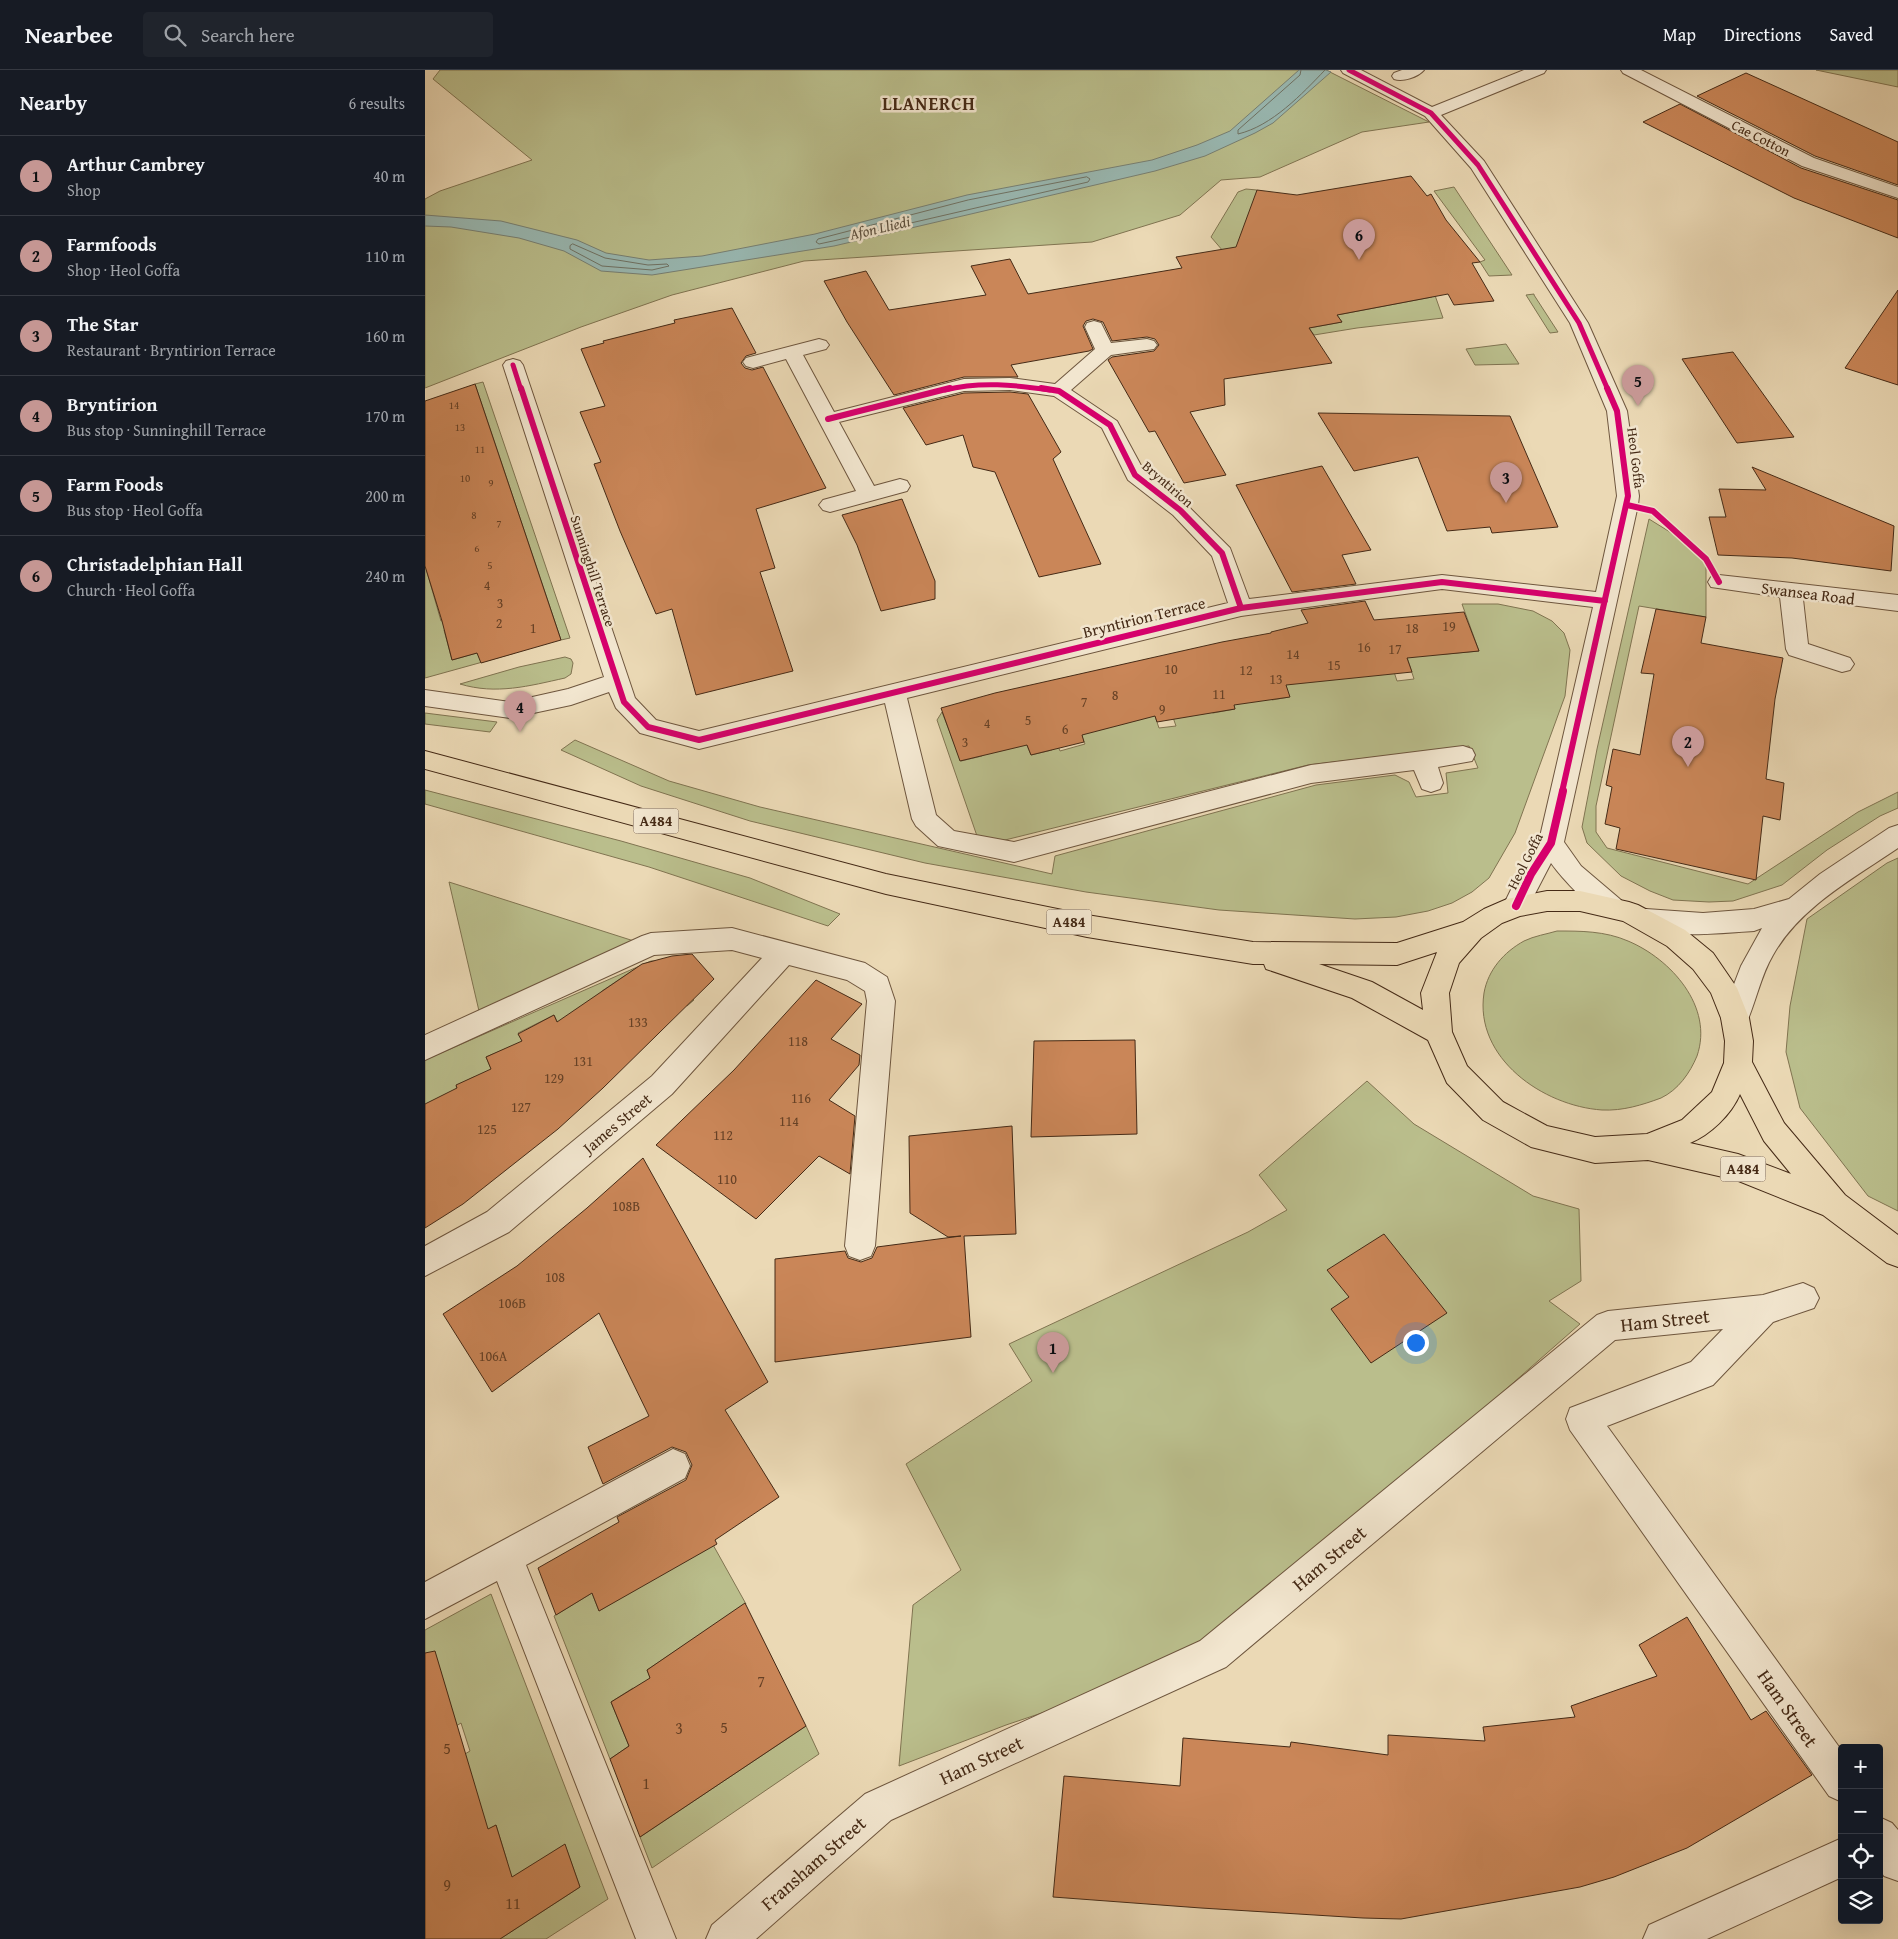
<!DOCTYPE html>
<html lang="en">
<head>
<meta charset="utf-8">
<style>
	:root { --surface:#171b24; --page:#20242c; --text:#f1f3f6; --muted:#9ea1a6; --line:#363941; --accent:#c59692 }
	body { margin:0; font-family:"Gentium Book Plus",serif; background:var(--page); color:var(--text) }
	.controls { position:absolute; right:15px; bottom:15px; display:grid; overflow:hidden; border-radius:5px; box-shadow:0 5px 20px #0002 }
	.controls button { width:45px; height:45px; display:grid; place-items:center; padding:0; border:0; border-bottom:1px solid var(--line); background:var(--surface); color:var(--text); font:25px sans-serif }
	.you { position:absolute; left:990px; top:1272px; width:18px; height:18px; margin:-12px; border:4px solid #fff; border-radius:50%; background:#1a73e8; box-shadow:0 0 0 8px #1a73e833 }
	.badge { display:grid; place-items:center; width:32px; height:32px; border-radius:50%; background:var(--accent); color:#111; font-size:16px; font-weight:700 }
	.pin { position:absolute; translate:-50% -41px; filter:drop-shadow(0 1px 2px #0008) }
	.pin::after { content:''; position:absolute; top:26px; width:18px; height:15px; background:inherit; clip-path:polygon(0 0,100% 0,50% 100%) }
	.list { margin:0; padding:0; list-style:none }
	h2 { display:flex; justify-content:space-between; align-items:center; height:65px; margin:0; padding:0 20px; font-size:21px }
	h2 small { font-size:16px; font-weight:400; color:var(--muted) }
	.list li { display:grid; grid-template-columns:32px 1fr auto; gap:15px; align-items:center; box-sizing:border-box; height:80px; padding:0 20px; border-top:1px solid var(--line) }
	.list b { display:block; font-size:19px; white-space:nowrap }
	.list p { margin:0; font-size:16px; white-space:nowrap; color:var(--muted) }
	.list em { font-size:16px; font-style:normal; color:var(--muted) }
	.icon { flex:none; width:28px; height:28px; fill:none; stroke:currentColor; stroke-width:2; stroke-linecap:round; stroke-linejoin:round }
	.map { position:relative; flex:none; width:1473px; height:1869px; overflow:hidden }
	header { display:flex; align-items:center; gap:30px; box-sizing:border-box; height:70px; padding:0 25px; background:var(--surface); border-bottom:1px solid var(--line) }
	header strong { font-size:24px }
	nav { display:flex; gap:28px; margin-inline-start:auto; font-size:18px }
	.search { width:350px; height:45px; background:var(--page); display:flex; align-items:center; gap:12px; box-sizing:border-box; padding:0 18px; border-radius:5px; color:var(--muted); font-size:19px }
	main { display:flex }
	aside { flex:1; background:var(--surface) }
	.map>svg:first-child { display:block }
</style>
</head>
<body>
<header>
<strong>Nearbee</strong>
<div class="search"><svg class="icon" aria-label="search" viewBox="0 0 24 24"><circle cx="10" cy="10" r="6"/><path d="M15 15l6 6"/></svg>Search here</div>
<nav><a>Map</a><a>Directions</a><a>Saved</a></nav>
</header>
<main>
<aside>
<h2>Nearby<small>6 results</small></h2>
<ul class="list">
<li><span class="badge">1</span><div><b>Arthur Cambrey</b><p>Shop</p></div><em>40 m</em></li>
<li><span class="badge">2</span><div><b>Farmfoods</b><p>Shop · Heol Goffa</p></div><em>110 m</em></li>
<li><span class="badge">3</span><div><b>The Star</b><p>Restaurant · Bryntirion Terrace</p></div><em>160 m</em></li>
<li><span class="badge">4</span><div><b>Bryntirion</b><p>Bus stop · Sunninghill Terrace</p></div><em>170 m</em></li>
<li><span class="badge">5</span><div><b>Farm Foods</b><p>Bus stop · Heol Goffa</p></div><em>200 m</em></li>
<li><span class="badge">6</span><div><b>Christadelphian Hall</b><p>Church · Heol Goffa</p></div><em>240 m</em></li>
</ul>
</aside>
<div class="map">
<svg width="1473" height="1869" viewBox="0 0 1473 1869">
	<rect width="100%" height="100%" fill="#ebd9b5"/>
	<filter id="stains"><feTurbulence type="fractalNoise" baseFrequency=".004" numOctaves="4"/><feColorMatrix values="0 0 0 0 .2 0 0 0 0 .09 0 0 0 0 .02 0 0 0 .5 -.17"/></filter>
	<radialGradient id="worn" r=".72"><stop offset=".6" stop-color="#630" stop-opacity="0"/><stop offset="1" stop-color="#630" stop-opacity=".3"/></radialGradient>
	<path fill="#babe8c" stroke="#807451" d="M15,0H901L1004,52L937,62L835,107L796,110L755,145L667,172L379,191L247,225L156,257L0,318V129L15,121L107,90L8,9Z
		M1391,0H1473V17Z
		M1029,117L1087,205L1064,206L1055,192L1060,190L1009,121Z
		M821,119L832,120L822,209L786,167L813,122Z
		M1006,214L1018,248L932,258L889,265L884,258L917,252L912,245L1007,227Z
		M1109,224V225L1133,262L1125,263L1101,225Z
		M1081,274L1094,294L1050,295L1041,279Z
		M58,312L145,568L136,570L50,314Z
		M1224,449L1261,472L1281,492V547L1214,536L1171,736V762L1182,778L1323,814L1433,742L1473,722V738L1455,746L1402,780L1357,815L1308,831L1284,832L1248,830L1225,821L1196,806L1162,773L1157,757L1172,679Z
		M0,495L16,551L76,535L78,543L19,560L27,590L87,573L90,583L0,608Z
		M1037,534H1073L1108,541L1127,551L1139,563L1145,580L1140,626L1090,763L1064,808L1047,822L1027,833L1003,841L971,847L930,849L794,840L661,822L500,793L325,751L216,716L136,680L150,670L244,711L335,737L627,804L630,786L891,715L970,705L984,712L991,727L1023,723L1021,703L1053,698L1044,676L883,695L576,771L552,766L512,650L517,642L536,691L557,686L547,658L591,649L606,685L627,680L619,642L635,681L660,674L645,636L721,620L734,658L751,656L737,616L788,643L810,639L800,606L837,590L847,630L864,627L853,586L959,571L972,611L989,609L981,584H1021L1054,581Z
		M140,587L146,589L148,593L146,604L140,608C104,616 71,625 35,614L94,597Z
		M0,643L72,652L65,662L0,654Z
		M0,720L196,771L325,808L415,844L403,856L224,797L0,734Z
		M1473,788V1141L1443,1126L1375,1038L1361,982L1365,936L1382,849L1462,793Z
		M24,812L212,872L54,941Z
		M1132,861C1156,861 1180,861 1203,871C1246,889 1289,937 1272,986C1265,1003 1253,1020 1236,1028C1217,1035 1198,1041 1177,1040C1118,1036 1049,988 1059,923C1063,900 1079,882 1099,871C1109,866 1122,864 1132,861Z
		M226,891H231L269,930L262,936L210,899L177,921L149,985L129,945L93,963L121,1017L80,979L61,987L85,1043L49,1007L31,1016L52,1064L0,1034V990Z
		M942,1011L989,1054L1108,1126L1154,1139L1156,1211L1124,1231L1155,1254L813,1555L706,1613L581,1655L474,1696L488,1535L536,1500L481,1394L607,1311L584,1274L823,1162L862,1140L834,1105Z
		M287,1473L321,1534L222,1600L244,1652L227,1664L208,1618L186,1632L204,1676L185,1689L129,1546L167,1523L174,1541Z
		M66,1524L183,1829L121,1869H75L155,1817L140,1775L20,1850L15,1833L82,1791L71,1755L8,1792L0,1708L45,1681L36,1653L0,1675V1560Z
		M381,1656L394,1684L227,1798L215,1767Z"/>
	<path fill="#99b9b3" stroke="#778074" d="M874,0H901L906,2L848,53L830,63L780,86L730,101L409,176L227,205L176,201L139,181L94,168L26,157L0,156V145L76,151L152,170L181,183L224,190L277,186L390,164L542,125L727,90L772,75L805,61Z"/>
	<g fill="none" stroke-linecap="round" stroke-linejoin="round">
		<path stroke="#6f7264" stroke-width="1" d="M876,0L875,5L813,60V64C847,56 877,24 900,0
			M662,107L665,109L663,112L408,171L394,174L391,172L393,169L543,130Z
			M148,174L180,188L223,195L242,194L244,196L227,200L177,196L145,179V176Z"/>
	</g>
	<path fill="#ca8658" stroke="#452a16" d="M1321,3L1473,72V115L1390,86L1272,26Z
		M1255,34L1376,98L1473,130V168L1369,128L1218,52Z
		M986,106L1002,126L1006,124L1021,150L1055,192L1047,193L1069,231L1029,235L1023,224L912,245L917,252L884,258L907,293L799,309L800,335L765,342L801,405L759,413L730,361L724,362L683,290L687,287L729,281L734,275L730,269L722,267L687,271L678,252L668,249L661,251L658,256L668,279L664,281L586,295L593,307H539L469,325L422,252L399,211L441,201L464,240L561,225L546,196L585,189L603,224L757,198L751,187L811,177L832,120L872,125Z
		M1473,220V315L1420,298Z
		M307,238L331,283L321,286L316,293L320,298L327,300L338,297L401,418L331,439L350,498L335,502L368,601L271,625L247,539L231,544L195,461L169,394L176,392L155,342L180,336L156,279L179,273L178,271L250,253L249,250Z
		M1308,282L1369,367L1312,373L1257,289Z
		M50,314L136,570L56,593L52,583L27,590L17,551L0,496V331Z
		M585,322L603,324L636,382L628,389L676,494L614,507L570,402L548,397L538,365L501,375L478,338L539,323Z
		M893,343L1085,346L1133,457L1067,463L1065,457L1022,461L993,387L929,401Z
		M897,396L946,480L917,485L931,514L867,522L811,415Z
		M1327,397L1469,456L1466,501L1367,488L1293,485L1284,447H1301L1294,419L1341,420Z
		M477,429L510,511V529L456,541L432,475L417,445Z
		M940,531L949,550L1039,542L1054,581L982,588L987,602L861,615L865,627L809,635L810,639L732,652L730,646L657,665L659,672L606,685L602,675L535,691L516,638L570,623L797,572L846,563V562L883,553L876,540Z
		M1231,539L1281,547L1276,573L1358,588L1350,629L1341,709L1359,713L1355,750L1338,746L1331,810L1191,779L1195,758L1180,754L1187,717L1181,715L1188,679L1215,685L1229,604L1216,603Z
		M267,884L289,909L178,1018L133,1059L38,1134L0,1158V1034L32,1018L31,1015L66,999L61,987L97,971L93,964L129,945L132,952L217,894L247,886Z
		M391,910L437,934L406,969L435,985L434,995L404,1030L430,1046L425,1104L394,1086L331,1149L231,1075L309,1000Z
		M710,970L712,1064L606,1067L609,971Z
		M587,1056L591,1164L539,1166L546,1267L350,1292V1189L420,1181L423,1188L436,1192L447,1188L452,1177L536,1166L523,1167L485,1143L484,1066Z
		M218,1088L343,1312L300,1340L354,1427L290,1470L292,1474L174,1541L167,1523L131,1545L113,1498L194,1452L192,1447L261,1410L267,1395L261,1382L247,1377L178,1414L163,1377L224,1346L174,1243L67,1322L18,1244L92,1196L162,1138Z
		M959,1164L1022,1243L946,1293L906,1239L924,1227L902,1200Z
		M320,1533L381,1656L215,1767L185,1689L204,1676L186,1632L225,1608L222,1600Z
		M1262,1547L1326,1650L1341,1641L1387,1705L1262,1778L1189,1807L1155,1817L976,1849L938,1848L776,1838L628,1827L639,1706L755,1716L758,1668L865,1677L866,1672L963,1685V1665L1060,1671L1058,1657L1150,1647L1146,1636L1232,1606L1214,1575Z
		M10,1581L63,1759L71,1755L87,1807L140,1774L155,1817L75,1869H0V1583Z"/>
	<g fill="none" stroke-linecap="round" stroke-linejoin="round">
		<g stroke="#6e563e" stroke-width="2">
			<path id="minor" d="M916,0H936L1007,37L1099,0H1121L1119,3L1016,45L1059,91L1163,253L1202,341L1214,426L1213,435L1139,772L1156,796L1196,830L1200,837L1196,844C1192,846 1189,847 1185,847C1169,844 1136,807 1126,793L1100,843L1091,846L1082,843L1078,836L1097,797L1114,771L1168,537L1017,519L816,546L482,628L511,745L529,761L589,772L886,695L1038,676L1047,679L1050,685L1047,691L1013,697L1018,713L1015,719L1006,722L997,719L989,700L886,713L589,792L513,776L491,756L487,749L460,633L274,679L215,663L191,638L184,622L146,635L85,648L0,636V620L85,632L143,619L179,607L78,295L81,291L88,289L95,291L98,295L210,628L231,650L274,661L803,533L787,486L748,445L703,410L677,358L629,326L585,320L539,321L414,352L449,416L475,409L482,411L485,416L482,421L405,442L398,440L394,435L398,430L431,421L361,289L328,298L321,296L318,292L321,288L394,269L401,271L404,275L401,279L378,285L409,342L539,309L585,308L630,314L670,279L660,257L662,253L669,251L676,253L686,273L722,269L729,271L732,275L729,279L686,285L646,320L692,351L719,401L762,435L805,478L824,529L1017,505L1171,522L1192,426L1182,341L1145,253L1046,98L1000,46L918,3Z
				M977,0H999C993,7 978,12 969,9L967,6L969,3Z
				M1196,0H1216L1389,88L1473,117V128L1377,96L1198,3Z
				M1294,505L1473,525V541L1378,529L1383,574L1425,588L1429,594L1425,600L1417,602L1364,585L1361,579L1355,527L1286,517L1283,512L1286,507Z
				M1473,755V778C1429,808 1375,837 1348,885C1335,907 1331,933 1320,956L1310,960L1300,956L1296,948L1316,896L1337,858L1329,861C1293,863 1246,869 1212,857L1208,850L1212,843L1221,839L1278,843L1329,839L1364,829L1395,804L1464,758Z
				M307,858L440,893L462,907L470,931L450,1176L446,1186L435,1190L424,1186L420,1176L442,931L440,921L422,910L364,895L247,1024L84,1162L0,1206V1176L62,1142L227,1006L337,888L307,880L229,885L0,990V965L217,866L226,863Z
				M1378,1213L1389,1218L1394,1228L1389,1238L1348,1252L1288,1315L1182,1356L1417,1681V1732L1404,1726L1145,1360L1141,1349L1145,1338L1266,1292L1298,1259L1190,1270L801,1597L466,1750L331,1869H281L287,1855L440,1724L775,1571L1172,1245L1183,1241L1338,1225Z
				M248,1379L260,1384L265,1396L260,1408L101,1495L251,1869H211L72,1511L0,1549V1512Z
				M1454,1747L1467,1753L1473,1760V1811L1459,1806L1454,1798Z
				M1417,1768V1807L1282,1869H1218L1224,1855Z"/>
		</g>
		<g stroke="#452a16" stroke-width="2">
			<path id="major" d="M0,681L461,804L662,845L828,872L972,873L1038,852L1059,839L1082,829L1122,821H1155L1204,832L1213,835L1260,860L1288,883L1312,918L1324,948L1328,971L1327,992L1359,1053L1420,1125L1473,1165V1197L1462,1193L1398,1145L1311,1110L1223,1090L1170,1093L1106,1077L1058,1050L1022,1013L1003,970L927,928L841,899L839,894H828L662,867L461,824L0,699ZM1122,841H1155L1198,851L1242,876L1268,899L1286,923L1296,948L1300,971L1299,993L1287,1022L1257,1050L1222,1064L1170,1067L1122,1056L1078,1032L1042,996L1027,962L1024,923L1034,893L1056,868L1077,853L1095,846ZM1012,882L996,923L998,940L947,912L894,894L972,895ZM1315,1024L1339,1071L1366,1104L1313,1084L1265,1073C1285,1065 1306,1045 1315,1024Z"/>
		</g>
		<use href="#minor" fill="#f2e6cf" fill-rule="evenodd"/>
		<use href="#major" fill="#ebd9b5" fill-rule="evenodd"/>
		<g stroke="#f2e6cf" stroke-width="7">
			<path id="cycleway-far2" d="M924,0L1006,43L1053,95L1154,253L1183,320
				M88,295L96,320
				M520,320C555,311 590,315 625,320"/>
		</g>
		<g stroke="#f2e6cf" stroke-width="9">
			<path id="cycleway-far1" d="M96,318L199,632L223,657L274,670L816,538L1017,512L1180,531
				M616,318L634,321L685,355L710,405L755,440L797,483L816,538
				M403,349L525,318
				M1202,435L1228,441L1281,489L1294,512
				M1137,722L1203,426L1192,341L1182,318"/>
		</g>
		<g stroke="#f2e6cf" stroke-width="11">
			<path id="cycleway" d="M1091,836L1106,804L1126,773L1138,721"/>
		</g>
		<use href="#cycleway-far2" stroke="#d6006c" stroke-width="5"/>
		<use href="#cycleway-far1" stroke="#d6006c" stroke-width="6"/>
		<use href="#cycleway" stroke="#d6006c" stroke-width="8"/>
	</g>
	<g text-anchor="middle" stroke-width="5" stroke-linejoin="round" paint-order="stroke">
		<g font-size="11" fill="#664126">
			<text x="29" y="339">14</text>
			<text x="35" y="361">13</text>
			<text x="55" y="383">11</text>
			<text x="40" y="412">10</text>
			<text x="66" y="417">9</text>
			<text x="49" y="449">8</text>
			<text x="74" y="457">7</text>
			<text x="52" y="482">6</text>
			<text x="65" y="499">5</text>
		</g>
		<g font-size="14" fill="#452a16" stroke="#f2e6cf">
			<text transform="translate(1336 68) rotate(27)" y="5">Cae Cotton</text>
			<text transform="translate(1211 388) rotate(83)" y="5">Heol Goffa</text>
			<text transform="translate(743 414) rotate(41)" y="5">Bryntirion</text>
			<text transform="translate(168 501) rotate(72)" y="5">Sunninghill Terrace</text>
			<text transform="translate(1100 791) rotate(-63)" y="5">Heol Goffa</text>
		</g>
		<g font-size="14" fill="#664126">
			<text x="62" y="520">4</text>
			<text x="75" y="538">3</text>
			<text x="74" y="558">2</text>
			<text x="1024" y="561">19</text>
			<text x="108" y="563">1</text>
			<text x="987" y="563">18</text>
			<text x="939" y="582">16</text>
			<text x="970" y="584">17</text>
			<text x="868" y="589">14</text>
			<text x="909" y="600">15</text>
			<text x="746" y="604">10</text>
			<text x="821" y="605">12</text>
			<text x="851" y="614">13</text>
			<text x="794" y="629">11</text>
			<text x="690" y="630">8</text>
			<text x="659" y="637">7</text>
			<text x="737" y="644">9</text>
			<text x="603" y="655">5</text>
			<text x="562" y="658">4</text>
			<text x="640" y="664">6</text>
			<text x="540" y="677">3</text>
			<text x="213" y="957">133</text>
			<text x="373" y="976">118</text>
			<text x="158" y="996">131</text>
			<text x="129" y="1013">129</text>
			<text x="376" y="1033">116</text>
			<text x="96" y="1042">127</text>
			<text x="364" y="1056">114</text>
			<text x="62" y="1064">125</text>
			<text x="298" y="1070">112</text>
			<text x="302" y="1114">110</text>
			<text x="201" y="1141">108B</text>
			<text x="130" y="1212">108</text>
			<text x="87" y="1238">106B</text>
			<text x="68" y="1291">106A</text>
		</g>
		<g font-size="15" font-style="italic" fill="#5a4e3d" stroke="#f2e6cf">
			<text transform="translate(455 158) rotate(-13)" y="5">Afon Lliedi</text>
		</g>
		<g fill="#f2e6cf" stroke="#79624e" stroke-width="1">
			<rect x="208.5" y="738.5" width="45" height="25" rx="4"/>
			<rect x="621.5" y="839.5" width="45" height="25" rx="4"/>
			<rect x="1295.5" y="1086.5" width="45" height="25" rx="4"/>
		</g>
		<g font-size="15" font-weight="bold" fill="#452a16">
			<text x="231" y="756">A484</text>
			<text x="644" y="857">A484</text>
			<text x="1318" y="1104">A484</text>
		</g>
		<g font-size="16" fill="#452a16" stroke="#f2e6cf">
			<text transform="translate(1383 523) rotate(7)" y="6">Swansea Road</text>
			<text transform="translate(719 547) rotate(-14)" y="6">Bryntirion Terrace</text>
			<text transform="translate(192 1053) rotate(-40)" y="6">James Street</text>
		</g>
		<g font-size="16" fill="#664126">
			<text x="336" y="1617">7</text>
			<text x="299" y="1663">5</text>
			<text x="254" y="1664">3</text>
			<text x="22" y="1684">5</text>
			<text x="221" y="1719">1</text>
			<text x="22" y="1821">9</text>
			<text x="88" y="1839">11</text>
		</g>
		<g font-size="18" font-weight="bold" letter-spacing="1" fill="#452a16" stroke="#f2e6cf">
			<text x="504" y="40">LLANERCH</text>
		</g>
		<g font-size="19" fill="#452a16" stroke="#f2e6cf">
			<text transform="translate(1240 1250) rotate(-6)" y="7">Ham Street</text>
			<text transform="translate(904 1488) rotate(-40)" y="7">Ham Street</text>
			<text transform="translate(1363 1638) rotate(55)" y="7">Ham Street</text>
			<text transform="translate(556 1690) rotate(-25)" y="7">Ham Street</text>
			<text transform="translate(388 1793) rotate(-41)" y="7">Fransham Street</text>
		</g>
	</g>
	<rect width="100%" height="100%" filter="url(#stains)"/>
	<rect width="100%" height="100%" fill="url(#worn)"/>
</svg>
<div class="controls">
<button>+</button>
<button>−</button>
<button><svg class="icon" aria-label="locate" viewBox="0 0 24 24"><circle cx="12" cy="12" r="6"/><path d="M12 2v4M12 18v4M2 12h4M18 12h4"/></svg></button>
<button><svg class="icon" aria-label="layers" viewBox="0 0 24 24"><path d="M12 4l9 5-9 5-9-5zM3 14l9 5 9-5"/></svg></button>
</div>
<div class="you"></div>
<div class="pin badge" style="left:628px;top:1303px">1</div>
<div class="pin badge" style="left:1263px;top:697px">2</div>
<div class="pin badge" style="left:1081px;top:433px">3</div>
<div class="pin badge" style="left:95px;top:662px">4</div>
<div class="pin badge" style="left:1213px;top:336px">5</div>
<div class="pin badge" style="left:934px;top:190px">6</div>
</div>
</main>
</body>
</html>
